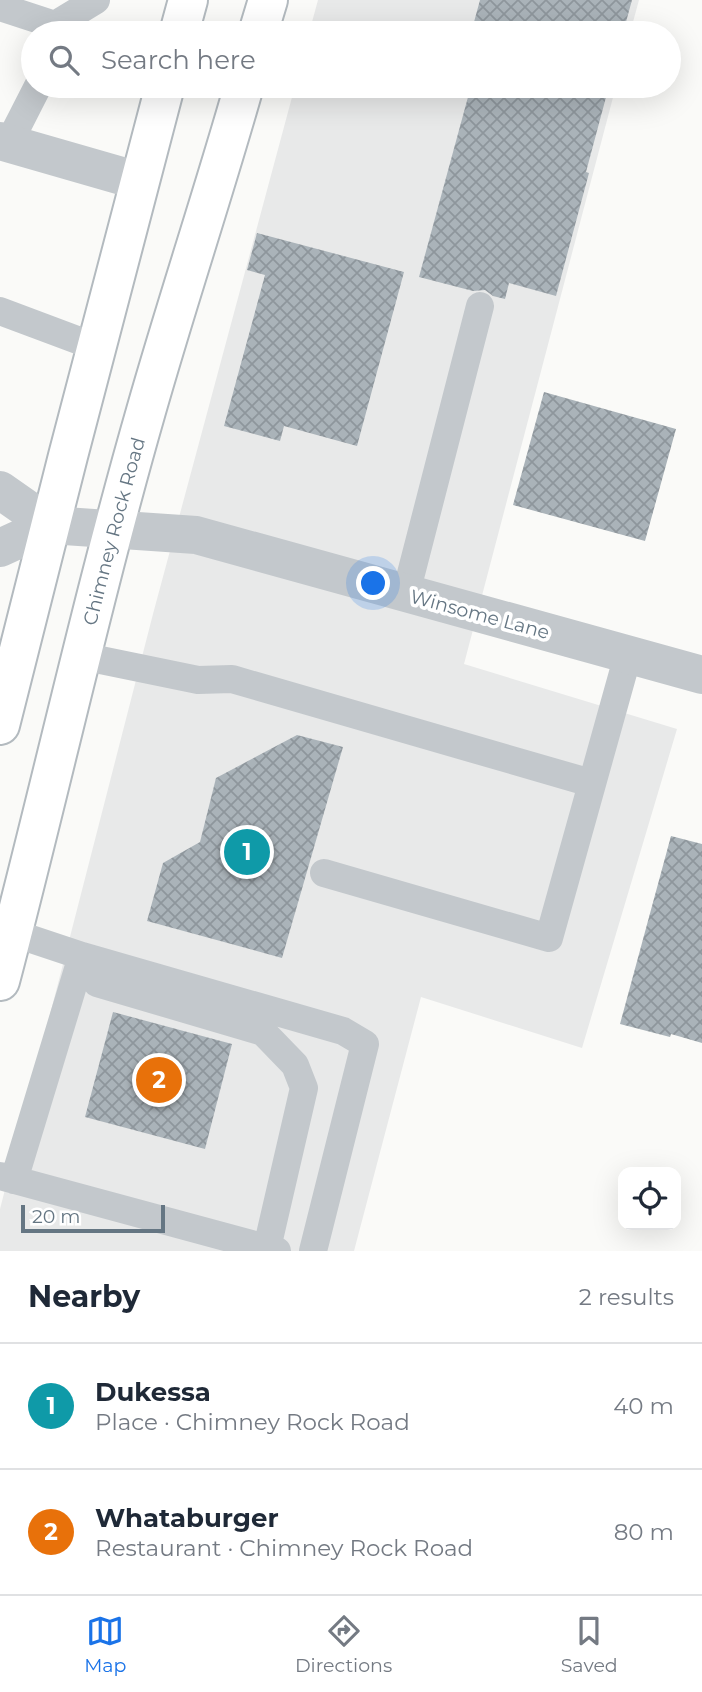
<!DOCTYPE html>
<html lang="en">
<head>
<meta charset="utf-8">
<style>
	:root { --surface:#fff; --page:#f6f6f7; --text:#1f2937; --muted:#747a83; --line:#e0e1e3; --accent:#1a73e8 }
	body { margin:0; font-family:Montserrat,sans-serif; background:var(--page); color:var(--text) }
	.controls { position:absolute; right:21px; bottom:21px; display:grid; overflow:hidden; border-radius:14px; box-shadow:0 7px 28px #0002 }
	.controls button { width:63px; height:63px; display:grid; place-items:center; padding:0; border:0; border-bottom:2px solid var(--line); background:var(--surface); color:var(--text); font:35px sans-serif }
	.scale { position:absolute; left:21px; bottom:18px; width:144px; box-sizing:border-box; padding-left:7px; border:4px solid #657683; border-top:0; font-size:19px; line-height:24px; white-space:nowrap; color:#657683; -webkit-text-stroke:5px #fff; paint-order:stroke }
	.you { position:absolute; left:374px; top:584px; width:24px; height:24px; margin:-18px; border:5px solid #fff; border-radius:50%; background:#1a73e8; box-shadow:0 0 0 10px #1a73e833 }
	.badge { display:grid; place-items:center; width:46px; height:46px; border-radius:50%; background:var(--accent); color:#fff; font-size:23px; font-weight:700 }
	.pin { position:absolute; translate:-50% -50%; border:4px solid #fff; box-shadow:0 2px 7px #0006 }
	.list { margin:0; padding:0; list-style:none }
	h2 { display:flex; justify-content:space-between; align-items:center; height:91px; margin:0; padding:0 28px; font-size:30px }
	h2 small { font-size:23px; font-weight:400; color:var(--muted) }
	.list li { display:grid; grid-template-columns:46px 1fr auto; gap:21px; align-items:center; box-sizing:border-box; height:126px; padding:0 28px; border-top:2px solid var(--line) }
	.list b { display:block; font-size:26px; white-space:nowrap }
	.list p { margin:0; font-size:23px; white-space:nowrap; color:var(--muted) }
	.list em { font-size:23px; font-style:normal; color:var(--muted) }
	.icon { flex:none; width:38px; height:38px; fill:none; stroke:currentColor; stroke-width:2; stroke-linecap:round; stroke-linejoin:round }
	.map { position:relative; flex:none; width:702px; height:1251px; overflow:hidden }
	.search { position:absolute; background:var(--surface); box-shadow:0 7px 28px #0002; left:21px; right:21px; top:21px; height:77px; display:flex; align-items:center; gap:18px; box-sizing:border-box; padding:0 24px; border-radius:38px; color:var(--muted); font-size:26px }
	.sheet { height:343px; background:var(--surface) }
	nav { display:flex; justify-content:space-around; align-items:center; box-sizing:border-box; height:98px; border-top:2px solid var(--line); background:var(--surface); font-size:19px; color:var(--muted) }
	nav a { display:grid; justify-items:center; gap:4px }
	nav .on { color:var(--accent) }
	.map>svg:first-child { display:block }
</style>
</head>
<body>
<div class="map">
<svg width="702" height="1251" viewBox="0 0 702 1251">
	<defs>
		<pattern id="building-cross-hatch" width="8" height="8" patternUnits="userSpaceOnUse" patternTransform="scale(1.75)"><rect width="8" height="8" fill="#aab3b9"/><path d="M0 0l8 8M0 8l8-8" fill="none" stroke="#8e969c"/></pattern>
	</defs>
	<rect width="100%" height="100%" fill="#fafaf8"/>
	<path fill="#e8e9e9" d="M318,0H639L630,33H309Z
		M295,86H616L464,664L677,729L582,1048L421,997L354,1251H0V1209L153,614Z"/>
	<path fill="url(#building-cross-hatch)" d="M480,0H632L623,33H471Z
		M471,86H609L586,172L589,173L556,296L509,283L505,299L493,296L485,290L473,291L419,277Z
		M257,233L404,272L357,446L284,426L280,441L224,426L265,275L247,270Z
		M544,392L676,429L645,541L513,505Z
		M297,735L343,747L282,958L147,921L163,863L200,842L216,778Z
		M671,836L702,844V1043L671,1034L670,1037L620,1024Z
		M113,1012L232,1044L205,1149L85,1117Z"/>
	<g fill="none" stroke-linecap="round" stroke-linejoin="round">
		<g stroke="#b3babf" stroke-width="42">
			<g id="secondary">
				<path d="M179,33L188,0"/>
				<path d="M258,33L268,0"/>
				<path d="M0,725L68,456L165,86"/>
				<path id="s1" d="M0,981C50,791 92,599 146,411C177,302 213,195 244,86"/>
			</g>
		</g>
		<path stroke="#c3c8cc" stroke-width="28" d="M0,7L55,25
			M53,33L55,25L96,0
			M9,143L38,86
			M0,311L96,347
			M406,593L480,306
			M81,656L198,680L232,679L591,783
			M324,873L549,938L628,655
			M13,933L82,956L343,1031L365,1044L313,1251
			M82,956L97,983L263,1032L295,1065L304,1088L267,1248
			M0,1176L277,1251
			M14,1180L82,956"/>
		<path stroke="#c3c8cc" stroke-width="38" d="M0,141L139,181"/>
		<path stroke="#c3c8cc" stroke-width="38" d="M0,490L50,525
			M0,548L50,525L196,535L702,675"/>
		<use href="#secondary" stroke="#fff" stroke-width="38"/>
	</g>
	<g text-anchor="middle" stroke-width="7" stroke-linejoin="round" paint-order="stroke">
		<g font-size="19" fill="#657683" stroke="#fff">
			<text dy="7" stroke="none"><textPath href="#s1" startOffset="464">Chimney Rock Road</textPath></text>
			<text transform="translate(480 614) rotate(15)" y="7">Winsome Lane</text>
		</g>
	</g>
</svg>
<div class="controls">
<button><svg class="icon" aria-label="locate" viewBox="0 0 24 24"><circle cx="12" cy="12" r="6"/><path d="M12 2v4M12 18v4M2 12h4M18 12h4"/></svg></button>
</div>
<div class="scale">20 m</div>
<div class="you"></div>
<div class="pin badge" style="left:247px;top:852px;background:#0f9aa8">1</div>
<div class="pin badge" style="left:159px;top:1080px;background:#e8710a">2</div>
<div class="search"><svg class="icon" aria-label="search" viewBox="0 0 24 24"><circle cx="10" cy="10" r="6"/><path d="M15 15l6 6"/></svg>Search here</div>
</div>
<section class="sheet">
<h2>Nearby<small>2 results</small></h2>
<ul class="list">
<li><span class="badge" style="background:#0f9aa8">1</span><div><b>Dukessa</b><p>Place · Chimney Rock Road</p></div><em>40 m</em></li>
<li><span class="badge" style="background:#e8710a">2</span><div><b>Whataburger</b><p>Restaurant · Chimney Rock Road</p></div><em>80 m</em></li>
</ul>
</section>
<nav>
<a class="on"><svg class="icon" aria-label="map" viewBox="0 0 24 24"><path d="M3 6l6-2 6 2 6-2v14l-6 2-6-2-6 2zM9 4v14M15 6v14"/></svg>Map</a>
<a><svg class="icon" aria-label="directions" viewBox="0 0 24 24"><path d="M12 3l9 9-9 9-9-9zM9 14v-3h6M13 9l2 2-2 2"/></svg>Directions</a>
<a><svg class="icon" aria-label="saved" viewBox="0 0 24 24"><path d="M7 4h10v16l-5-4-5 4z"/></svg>Saved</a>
</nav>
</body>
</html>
